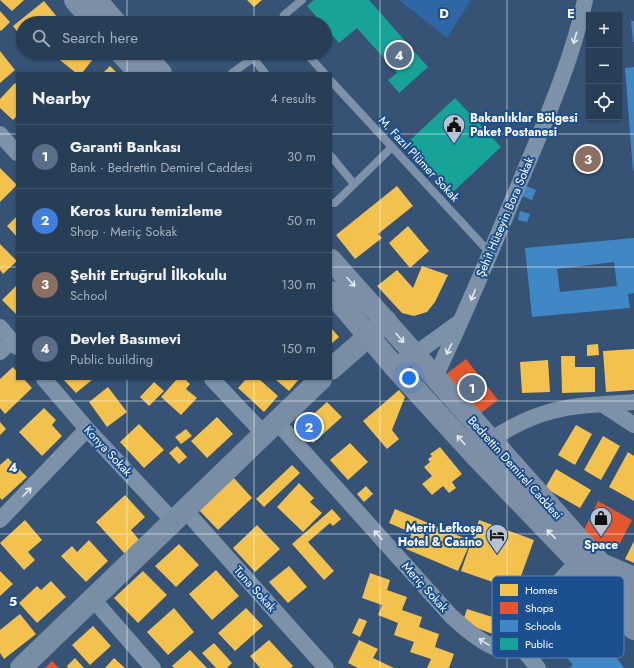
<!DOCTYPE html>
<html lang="en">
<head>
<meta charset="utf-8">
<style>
	:root { --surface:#283e57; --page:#344961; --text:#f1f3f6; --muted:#a5aeba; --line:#44576d; --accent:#95b2f1 }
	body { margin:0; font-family:Jost,sans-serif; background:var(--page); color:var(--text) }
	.controls { position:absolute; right:12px; top:12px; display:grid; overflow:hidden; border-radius:0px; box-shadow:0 1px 3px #0004 }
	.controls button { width:36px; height:36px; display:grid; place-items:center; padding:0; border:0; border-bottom:1px solid var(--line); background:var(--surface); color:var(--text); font:20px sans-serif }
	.you { position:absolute; left:409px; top:378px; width:14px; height:14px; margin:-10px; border:3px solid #fff; border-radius:50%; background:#1a73e8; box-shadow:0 0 0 6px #1a73e833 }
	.badge { display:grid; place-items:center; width:26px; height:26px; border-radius:50%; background:var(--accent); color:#fff; font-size:13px; font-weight:700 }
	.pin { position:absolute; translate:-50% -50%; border:2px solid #fff; box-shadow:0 1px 4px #0006 }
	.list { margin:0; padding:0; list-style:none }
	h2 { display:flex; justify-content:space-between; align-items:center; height:52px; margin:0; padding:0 16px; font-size:17px }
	h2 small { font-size:13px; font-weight:400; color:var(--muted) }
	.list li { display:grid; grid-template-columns:26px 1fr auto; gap:12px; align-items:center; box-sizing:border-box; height:64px; padding:0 16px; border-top:1px solid var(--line) }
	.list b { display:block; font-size:15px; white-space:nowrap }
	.list p { margin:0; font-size:13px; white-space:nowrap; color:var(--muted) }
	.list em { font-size:13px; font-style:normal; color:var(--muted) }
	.icon { flex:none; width:22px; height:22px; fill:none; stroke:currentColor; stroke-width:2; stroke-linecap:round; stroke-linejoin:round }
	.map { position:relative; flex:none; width:634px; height:668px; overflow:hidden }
	.search { position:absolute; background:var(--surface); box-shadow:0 1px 3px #0004; left:16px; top:16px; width:316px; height:44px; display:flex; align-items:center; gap:10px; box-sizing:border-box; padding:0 14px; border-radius:22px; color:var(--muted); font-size:15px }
	.panel { position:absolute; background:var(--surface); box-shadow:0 1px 3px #0004; left:16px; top:72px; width:316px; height:308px; border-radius:0px }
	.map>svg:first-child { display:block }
</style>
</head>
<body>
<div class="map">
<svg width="634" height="668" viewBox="0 0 634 668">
	<rect width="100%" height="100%" fill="#365274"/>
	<path fill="#2f66a5" d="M399,0H471L447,38Z"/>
	<path fill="#f2c14e" d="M0,0H24L12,11Z
		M247,0H262L254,7Z
		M44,1L62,23H23V39L13,26Z
		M0,11L10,22L1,31L0,30Z
		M0,51L15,70L0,83Z
		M57,53H95L97,54L82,73H76L55,56Z
		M110,66L117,73H103Z
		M15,83L17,85V116L13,120L0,108V99Z
		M0,168L17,185L0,202Z
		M397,186L413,206L378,234L382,238L355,259L336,235Z
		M17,216V237L7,226Z
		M408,226L429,251L410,268L389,243Z
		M0,244L17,261L3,274L0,270Z
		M422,266L448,275L435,302L427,312L414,316L402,313L377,286L397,270L413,288Z
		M17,285V315L2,300Z
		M331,328L339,337L331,344Z
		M598,344L599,355L587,356V345Z
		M634,349V390L606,392L603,351Z
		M561,356H575V367H595V392L562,393Z
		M548,360L550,392L522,393L520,362Z
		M13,367L17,372V379H24L32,388L5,414L0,408V379Z
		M63,379H93L76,393Z
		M177,379H185L190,384L186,389L197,398L181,415L161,397Z
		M246,379H259L278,396L264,412L238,388Z
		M275,379H299L289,391Z
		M154,382L164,391L149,406L140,397Z
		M108,387L127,412L107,427L89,402Z
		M399,390L405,397L392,430L399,439L387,449L363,421Z
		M327,402L342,417L313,443L298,428Z
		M44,408L56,420L52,425L62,436L42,456L19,432Z
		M217,417L233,434L207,458L191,441Z
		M0,422L6,429L0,435Z
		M139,424L164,450L144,468L120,442Z
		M576,425L592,434L575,465L558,455Z
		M186,429L192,436L181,444L175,437Z
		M603,436L620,446L601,480L584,470Z
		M350,443L368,462L348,480L330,460Z
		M177,446L187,457L179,464L169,453Z
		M440,447L462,474L452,482L456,488L449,493L443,486L432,495L422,484L432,476L424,467L430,462L428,459L432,456L430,454Z
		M628,452L634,456V501L609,487Z
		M8,458L27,477L2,500L0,498V465Z
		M292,465L300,473L264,507L256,499Z
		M556,469L591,490L580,508L545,488Z
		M234,478L252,498L218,530L199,510Z
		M299,483L314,498L310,502L322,513L303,532L277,507Z
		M366,486L373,494L364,502L357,494Z
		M125,495L145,517L131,530L140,541L125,554L96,522Z
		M332,509L341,519L333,526L330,523L308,542L334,571L324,580L292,544Z
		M395,509L471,541L458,571L406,549L412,533L389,523Z
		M25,520L42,540L28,552L35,560L24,570L0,543Z
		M479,520L534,540L516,590L461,571Z
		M257,525L280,549L255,572L233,548Z
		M89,540L108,561L86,582L61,556L72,546L77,552Z
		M634,541V563L625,559Z
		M179,544L199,565L176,587L155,566Z
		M289,566L307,587L288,603L269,582Z
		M216,570L239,596L212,620L189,594Z
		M0,571L13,584L0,596Z
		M143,571L167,595L138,623L114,598Z
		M370,573L390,580L387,590L407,597L402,610L422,617L419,627L439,634L435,647L454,654L449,668H427L431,659L410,652L414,642L394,635L398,623L378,615L382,605L362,598Z
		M51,581L66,597L37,623L19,603L37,586L41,590Z
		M174,608L194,632L168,655L147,632Z
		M246,608L263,626L235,651L218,633Z
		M467,609L515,624L513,632L504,634L490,633L477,628L464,618Z
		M20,614L36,634L4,659L0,653V630Z
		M359,618L367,621L360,637L352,633Z
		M93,626L111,646L90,665L72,645Z
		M269,640L293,666L291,668H260L250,656Z
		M359,640L378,649L373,658L394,668H358L348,663Z
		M214,643L232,663L227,668H216L202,653Z
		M190,650L207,668H174L172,666Z
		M75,658L84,668H68L67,666Z
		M114,658L125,668H105Z"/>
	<path fill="#e4572e" d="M466,359L498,400L477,416L445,375Z
		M598,501L632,520L616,551L582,534Z
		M52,661L59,668H45Z"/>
	<path fill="#3f88c5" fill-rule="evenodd" d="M631,21H634V42H633Z
		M634,67V171H633L625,68Z
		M526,186L536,190L532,200L522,196Z
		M520,211L530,214L527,222L518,220Z
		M634,238V293L628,294L630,308L532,317L525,248ZM614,262L617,286L560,292L557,269Z
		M590,621L624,668H569L573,665L557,645Z"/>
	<path fill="#17a398" d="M314,0H369L428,67L399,93L388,80L397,73L357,28L339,43L325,27V23H322L307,6Z
		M455,98L501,147L453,192L407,143Z"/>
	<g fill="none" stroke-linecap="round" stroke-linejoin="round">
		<path stroke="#7d92a8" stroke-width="8" d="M281,23L284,15L302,0
			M258,53L253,58L265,73
			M306,53L324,73
			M232,73L253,58
			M331,81L490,253
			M331,156L354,184
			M331,203H335L392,147"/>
		<path stroke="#7d92a8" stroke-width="16" d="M0,134L17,153
			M0,327L17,347
			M0,352L12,340
			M393,365L411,357L461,321
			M435,377C467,311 494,244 522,177C546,119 572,61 585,0
			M44,379L87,429L173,521
			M212,379L264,434
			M602,404L634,425
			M276,421L451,616C470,633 506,668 529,638C539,626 542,607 550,594C559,579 573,567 585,555
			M491,440C542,405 574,406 634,402
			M184,509L326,668
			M0,520L87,429
			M92,598L153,668
			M520,646L538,668"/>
		<path stroke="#798da4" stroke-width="22" d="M331,369L386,321
			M21,668L321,379"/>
		<path stroke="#7d8ea7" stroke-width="22" d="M75,0L95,23
			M96,0L116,23
			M121,53L139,73
			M143,53L161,73
			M331,260L601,564L634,605
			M331,292L393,365L475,455L578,562L634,629
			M604,565L634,578"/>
	</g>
	<defs><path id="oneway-shaft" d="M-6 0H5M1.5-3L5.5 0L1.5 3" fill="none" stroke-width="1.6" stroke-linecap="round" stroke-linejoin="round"/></defs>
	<g stroke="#e5e9ee">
		<use href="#oneway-shaft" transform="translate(575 38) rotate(106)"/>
		<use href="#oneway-shaft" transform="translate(473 295) rotate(112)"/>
		<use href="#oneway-shaft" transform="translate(449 349) rotate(116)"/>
		<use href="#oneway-shaft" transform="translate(27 492) rotate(-46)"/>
		<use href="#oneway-shaft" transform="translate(378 535) rotate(-132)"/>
		<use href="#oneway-shaft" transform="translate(484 642) rotate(-148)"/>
	</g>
	<g stroke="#e5e8ed">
		<use href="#oneway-shaft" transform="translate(351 282) rotate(48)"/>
		<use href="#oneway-shaft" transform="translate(400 338) rotate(49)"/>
		<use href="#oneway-shaft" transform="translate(461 440) rotate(-132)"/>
		<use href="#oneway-shaft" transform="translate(551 534) rotate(-134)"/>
	</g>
	<path fill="none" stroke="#fff" stroke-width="1" stroke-opacity="0.55" d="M127,0V23M254,0V23M380,0V668M507,0V668M127,53V73M254,53V73M0,134H17M331,134H634M0,267H17M331,267H634M127,379V668M254,379V668M0,401H634M0,534H634"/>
	<defs>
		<g id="civic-pin" transform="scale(1.15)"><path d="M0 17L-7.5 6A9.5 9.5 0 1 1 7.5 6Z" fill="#b9c2ce" stroke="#1b4f8f"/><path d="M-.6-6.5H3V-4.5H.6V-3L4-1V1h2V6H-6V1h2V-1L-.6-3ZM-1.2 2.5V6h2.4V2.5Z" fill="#111"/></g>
		<g id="shop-pin" transform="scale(1.15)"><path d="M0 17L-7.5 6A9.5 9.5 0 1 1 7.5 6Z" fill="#b9c2ce" stroke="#1b4f8f"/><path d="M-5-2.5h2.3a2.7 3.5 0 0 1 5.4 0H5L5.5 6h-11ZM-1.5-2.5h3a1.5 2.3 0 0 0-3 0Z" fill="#111"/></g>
		<g id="hotel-pin" transform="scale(1.15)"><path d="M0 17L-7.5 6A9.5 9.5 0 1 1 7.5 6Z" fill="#b9c2ce" stroke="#1b4f8f"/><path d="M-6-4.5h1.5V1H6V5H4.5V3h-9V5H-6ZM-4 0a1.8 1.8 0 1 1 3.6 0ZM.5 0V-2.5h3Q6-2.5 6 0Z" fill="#111"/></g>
	</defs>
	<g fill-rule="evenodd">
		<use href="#civic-pin" x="454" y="125"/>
		<use href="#shop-pin" x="601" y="518"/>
		<use href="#hotel-pin" x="497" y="535"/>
	</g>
	<g text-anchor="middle" stroke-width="4" stroke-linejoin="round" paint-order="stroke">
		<g font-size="12" font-weight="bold" fill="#fff" stroke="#1b4f8f" text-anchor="start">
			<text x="470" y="122">Bakanlıklar Bölgesi<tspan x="470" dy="14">Paket Postanesi</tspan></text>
			<text x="482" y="532" text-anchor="end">Merit Lefkoşa<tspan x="482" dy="14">Hotel &amp; Casino</tspan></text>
			<text x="601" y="549" text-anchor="middle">Space</text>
		</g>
		<g font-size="12" fill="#fff" stroke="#1b4f8f">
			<text transform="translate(419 159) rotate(47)" y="4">M. Fazıl Plümer Sokak</text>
			<text transform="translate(505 217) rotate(-67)" y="4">Şehit Hüseyin Bora Sokak</text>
			<text transform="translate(108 451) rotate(47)" y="4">Konya Sokak</text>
			<text transform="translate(515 468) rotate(48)" y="4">Bedrettin Demirel Caddesi</text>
			<text transform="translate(425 587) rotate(48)" y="4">Meriç Sokak</text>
			<text transform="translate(255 589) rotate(48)" y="4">Tuna Sokak</text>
		</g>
	</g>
	<rect x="492" y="576" width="132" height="82" rx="6" fill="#1b4f8f" stroke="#5f84b1" stroke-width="1"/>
	<rect x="500" y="584" width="18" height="12" fill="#f2c14e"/>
	<rect x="500" y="602" width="18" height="12" fill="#e4572e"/>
	<rect x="500" y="620" width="18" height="12" fill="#3f88c5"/>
	<rect x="500" y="638" width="18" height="12" fill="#17a398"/>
	<g font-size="11" fill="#fff">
		<text x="525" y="594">Homes</text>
		<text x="525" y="612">Shops</text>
		<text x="525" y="630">Schools</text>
		<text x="525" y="648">Public</text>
	</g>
	<g font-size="13" text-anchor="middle" font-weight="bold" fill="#fff" stroke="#1b4f8f" stroke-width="4" stroke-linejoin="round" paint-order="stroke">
		<text x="444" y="18">D</text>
		<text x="571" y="18">E</text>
		<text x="13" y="472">4</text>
		<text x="13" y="606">5</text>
	</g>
</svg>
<div class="controls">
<button>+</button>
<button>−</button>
<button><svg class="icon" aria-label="locate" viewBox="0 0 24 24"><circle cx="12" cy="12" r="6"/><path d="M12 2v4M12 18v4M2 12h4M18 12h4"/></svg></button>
</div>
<div class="you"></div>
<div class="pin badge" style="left:472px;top:388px;background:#5c6f8a">1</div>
<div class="pin badge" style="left:309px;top:427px;background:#3f7fe0">2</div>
<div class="pin badge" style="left:588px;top:159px;background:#8d6e63">3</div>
<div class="pin badge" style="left:399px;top:55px;background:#5c6f8a">4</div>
<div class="search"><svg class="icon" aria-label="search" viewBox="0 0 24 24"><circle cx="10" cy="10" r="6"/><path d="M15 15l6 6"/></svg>Search here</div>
<section class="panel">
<h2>Nearby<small>4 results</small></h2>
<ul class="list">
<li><span class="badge" style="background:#5c6f8a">1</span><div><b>Garanti Bankası</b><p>Bank · Bedrettin Demirel Caddesi</p></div><em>30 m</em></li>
<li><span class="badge" style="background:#3f7fe0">2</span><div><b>Keros kuru temizleme</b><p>Shop · Meriç Sokak</p></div><em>50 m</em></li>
<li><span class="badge" style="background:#8d6e63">3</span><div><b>Şehit Ertuğrul İlkokulu</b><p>School</p></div><em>130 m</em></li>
<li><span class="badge" style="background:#5c6f8a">4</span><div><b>Devlet Basımevi</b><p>Public building</p></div><em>150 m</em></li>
</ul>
</section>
</div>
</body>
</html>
